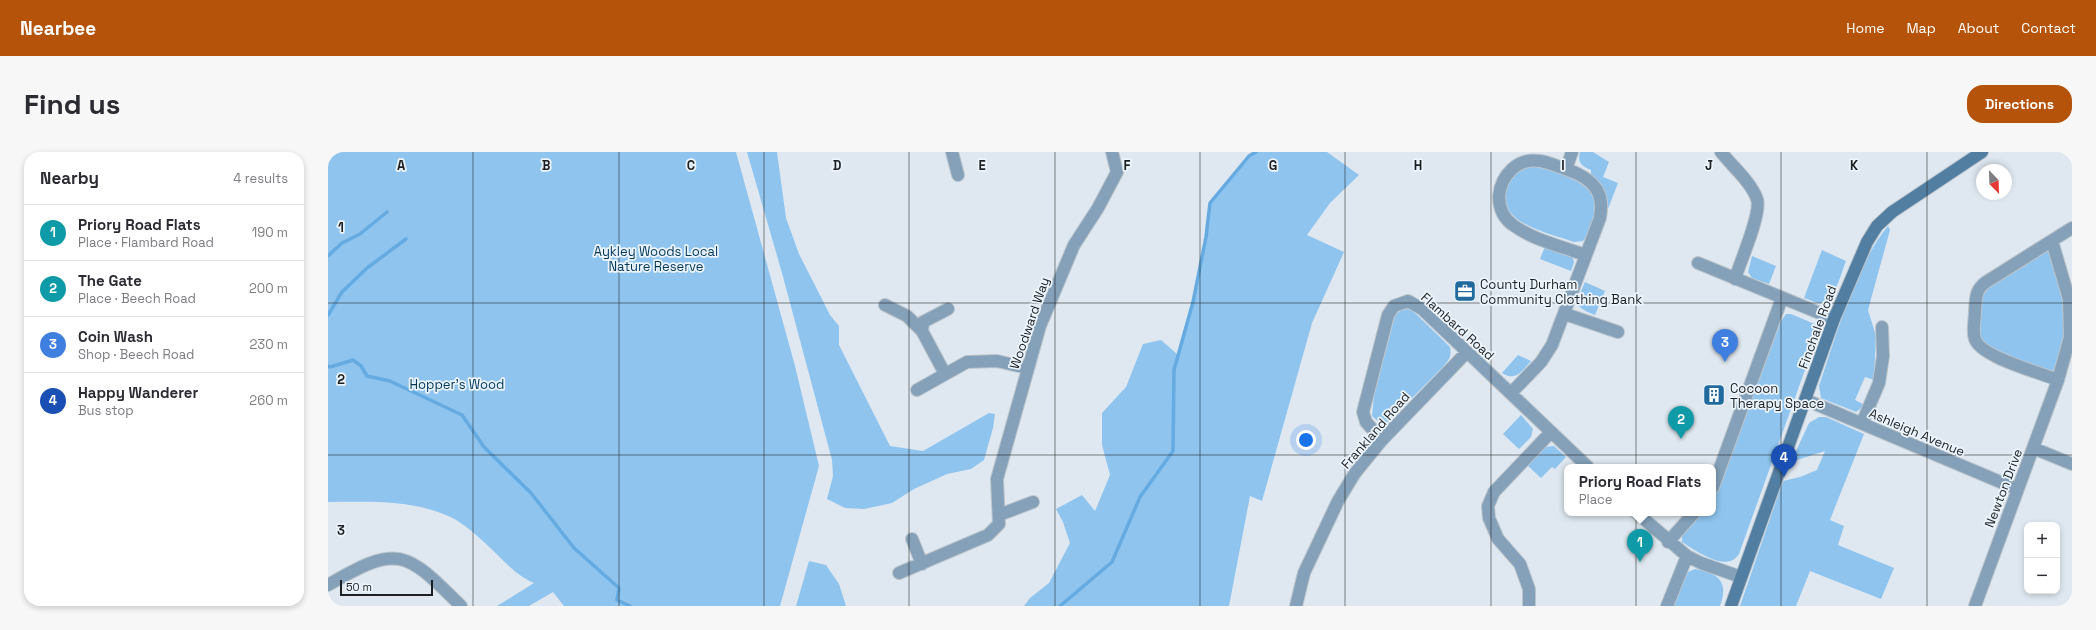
<!DOCTYPE html>
<html lang="en">
<head>
<meta charset="utf-8">
<style>
	:root { --surface:#fff; --page:#f7f7f7; --text:#2b2b33; --muted:#7c7c81; --line:#e1e1e2; --accent:#b45309 }
	body { margin:0; font-family:"Space Grotesk",sans-serif; background:var(--page); color:var(--text) }
	.controls { position:absolute; right:12px; bottom:12px; display:grid; overflow:hidden; border-radius:8px; box-shadow:0 2px 6px #0003 }
	.controls button { width:36px; height:36px; display:grid; place-items:center; padding:0; border:0; border-bottom:1px solid var(--line); background:var(--surface); color:var(--text); font:20px sans-serif }
	.compass { position:absolute; left:1648px; top:12px; width:36px; height:36px; border-radius:50%; background:var(--surface); box-shadow:0 2px 6px #0003; rotate:157deg }
	.scale { position:absolute; left:12px; bottom:10px; width:93px; box-sizing:border-box; padding-left:4px; border:2px solid #1d2023; border-top:0; font-size:11px; line-height:14px; white-space:nowrap; color:#1d2023; -webkit-text-stroke:3px #ecf5fd; paint-order:stroke }
	.you { position:absolute; left:978px; top:288px; width:14px; height:14px; margin:-10px; border:3px solid #fff; border-radius:50%; background:#1a73e8; box-shadow:0 0 0 6px #1a73e833 }
	.badge { display:grid; place-items:center; width:26px; height:26px; border-radius:50%; background:var(--accent); color:#fff; font-size:13px; font-weight:700 }
	.pin { position:absolute; translate:-50% -33px; filter:drop-shadow(0 1px 2px #0008) }
	.pin::after { content:''; position:absolute; top:21px; width:14px; height:12px; background:inherit; clip-path:polygon(0 0,100% 0,50% 100%) }
	.popup { position:absolute; left:1236px; top:312px; width:152px; height:52px; box-sizing:border-box; display:grid; place-content:center; border-radius:8px; background:var(--surface); filter:drop-shadow(0 1px 3px #0005); font-size:13px; white-space:nowrap; color:var(--muted) }
	.popup b { font-size:15px; color:var(--text) }
	.popup::after { content:''; position:absolute; left:50%; top:100%; margin-left:-8px; border:8px solid transparent; border-top-color:var(--surface) }
	.list { margin:0; padding:0; list-style:none }
	h2 { display:flex; justify-content:space-between; align-items:center; height:52px; margin:0; padding:0 16px; font-size:17px }
	h2 small { font-size:13px; font-weight:400; color:var(--muted) }
	.list li { display:grid; grid-template-columns:26px 1fr auto; gap:12px; align-items:center; box-sizing:border-box; height:56px; padding:0 16px; border-top:1px solid var(--line) }
	.list b { display:block; font-size:15px; white-space:nowrap }
	.list p { margin:0; font-size:13px; white-space:nowrap; color:var(--muted) }
	.list em { font-size:13px; font-style:normal; color:var(--muted) }
	.map { position:relative; flex:none; width:1744px; height:454px; overflow:hidden; border-radius:16px }
	header { display:flex; align-items:center; gap:24px; box-sizing:border-box; height:56px; padding:0 20px; background:var(--accent); color:#fff }
	header strong { font-size:19px }
	nav { display:flex; gap:22px; margin-inline-start:auto; font-size:14px }
	.intro { display:flex; align-items:center; justify-content:space-between; box-sizing:border-box; height:96px; padding:0 24px }
	h1 { margin:0; font-size:28px }
	.button { padding:10px 18px; border-radius:16px; background:var(--accent); color:#fff; font-size:14px; font-weight:700 }
	main { display:flex; gap:24px; padding:0 24px }
	aside { flex:1; background:var(--surface); border-radius:16px; box-shadow:0 2px 6px #0003 }
	.map>svg:first-child { display:block }
</style>
</head>
<body>
<header>
<strong>Nearbee</strong>
<nav><a>Home</a><a>Map</a><a>About</a><a>Contact</a></nav>
</header>
<div class="intro"><h1>Find us</h1><a class="button">Directions</a></div>
<main>
<aside>
<h2>Nearby<small>4 results</small></h2>
<ul class="list">
<li><span class="badge" style="background:#0f9aa8">1</span><div><b>Priory Road Flats</b><p>Place · Flambard Road</p></div><em>190 m</em></li>
<li><span class="badge" style="background:#0f9aa8">2</span><div><b>The Gate</b><p>Place · Beech Road</p></div><em>200 m</em></li>
<li><span class="badge" style="background:#3f7fe0">3</span><div><b>Coin Wash</b><p>Shop · Beech Road</p></div><em>230 m</em></li>
<li><span class="badge" style="background:#1a4fb4">4</span><div><b>Happy Wanderer</b><p>Bus stop</p></div><em>260 m</em></li>
</ul>
</aside>
<div class="map">
<svg width="1744" height="454" viewBox="0 0 1744 454">
	<rect width="100%" height="100%" fill="#dfe8f0"/>
	<path fill="#8fc4ee" d="M0,0H408L467,214L491,314L452,454H236L225,440L201,454H169L206,431C185,422 174,406 157,391C149,383 131,368 120,364C81,347 41,350 0,350Z
		M419,0H449L458,66L471,102L502,163L511,174V193L562,294L595,299L661,261L667,262L665,276L656,308L643,317L619,322L586,337L564,351L536,357L517,356L499,347L505,324L504,308L454,121Z
		M928,0H999L1031,23L1002,51L979,83L1016,100L984,171L934,349L922,344L901,454H696L702,446L721,431L742,391L735,370L728,357L754,343L767,359L782,323L774,293V261L798,235L815,192L833,188L850,203L865,150L878,85L882,51L921,4Z
		M1252,0H1265L1281,10L1275,25L1290,31L1280,57C1280,41 1275,32 1263,22V18C1254,14 1249,11 1252,0Z
		M1198,14C1228,16 1281,29 1264,70C1262,76 1260,84 1255,89L1246,90C1224,82 1176,73 1177,44C1177,28 1185,22 1198,14Z
		M1560,74L1562,78L1540,158L1548,184L1546,228L1537,225L1527,248L1537,253L1528,260L1493,246L1491,234C1508,185 1527,114 1560,74Z
		M1724,89L1742,167L1730,228L1655,197L1646,178L1648,140Z
		M1218,92L1244,102L1246,110L1243,119L1212,107Z
		M1494,98L1518,109C1513,121 1507,151 1491,151C1486,151 1481,147 1476,146Z
		M1424,104L1448,114L1441,132L1424,126L1420,120Z
		M1257,130L1277,139L1267,163C1244,154 1248,151 1257,130Z
		M1079,157L1084,158L1122,195C1124,205 1121,208 1114,216L1060,270L1053,272L1044,264L1046,243L1067,164L1073,158Z
		M1458,162H1463L1489,173L1491,177L1487,190L1411,402C1399,422 1367,398 1354,390V384L1372,361H1385V346L1390,338L1453,169Z
		M1190,203L1203,209C1194,219 1188,230 1174,221Z
		M1193,263L1205,277L1203,285L1191,297L1175,282Z
		M1491,265H1498L1536,282L1502,368L1516,374L1510,393L1566,416L1553,447L1482,419L1468,454H1412L1455,329L1472,325L1489,318L1497,299L1463,310L1481,271Z
		M1226,294L1238,305L1227,317L1224,315L1213,326L1199,313L1217,295Z
		M481,409L498,413L511,432L518,454H468Z
		M1367,417C1391,421 1401,430 1392,454H1345L1358,421Z"/>
	<g fill="none" stroke-linecap="round" stroke-linejoin="round">
		<path stroke="#65abe1" stroke-width="3.5" d="M0,104L14,91L32,82L59,60
			M0,163L14,140L39,116L78,87
			M0,214L2,215L25,208L33,214L39,224L62,229L134,263L156,295L203,341L246,396L291,436L289,448L302,454
			M732,454L784,410L812,345L845,299L846,218L865,150L878,85L882,51L921,4L928,0"/>
		<g stroke="#bcc4cb" stroke-width="14">
			<path id="street" d="M624,0L630,23
				M1393,0C1404,14 1423,30 1429,47C1434,61 1412,110 1407,127
				M1238,17L1244,0
				M1370,111L1506,167
				M557,153L579,164L594,179
				M1237,162L1290,180
				M617,222L594,179L595,170L620,157
				M1730,228C1713,221 1652,205 1647,187C1644,179 1647,168 1647,159C1648,146 1647,138 1658,130L1744,76
				M589,238L639,210L669,209L699,216
				M1183,241L1213,210L1224,193L1272,66C1274,54 1274,43 1266,34C1258,24 1244,19 1232,15C1226,13 1219,10 1212,9C1190,5 1173,23 1171,44C1171,55 1175,66 1185,73C1205,88 1233,94 1257,103
				M1478,248L1689,337
				M1534,271L1551,231L1555,204L1554,175
				M1054,288L1038,270L1035,260L1060,163L1066,154L1080,149L1094,157L1260,315
				M1705,296L1744,312
				M1385,335L1454,146
				M1309,361L1359,404L1373,411L1413,425
				M671,363L705,350
				M584,387L594,412
				M1340,390L1366,361
				M571,421L660,383L671,372L669,327L712,174L746,93L770,56L789,20L784,0
				M0,433C70,392 77,398 133,454
				M968,454L976,421L1010,349L1027,321L1054,288L1139,200
				M1201,454V437L1192,412L1170,387L1161,366L1160,354L1166,340L1223,280
				M1339,454L1359,404
				M1647,454L1730,228L1742,185L1741,147L1724,89"/>
		</g>
		<g stroke="#bcc4cb" stroke-width="14">
			<path id="secondary" d="M1403,454L1506,167L1539,90L1549,74L1564,60L1654,0"/>
		</g>
		<use href="#street" stroke="#84a1b9" stroke-width="12"/>
		<use href="#secondary" stroke="#527ea1" stroke-width="12"/>
	</g>
	<path fill="none" stroke="#1d2023" stroke-width="1" stroke-opacity="0.55" d="M145,0V454M291,0V454M436,0V454M581,0V454M727,0V454M872,0V454M1017,0V454M1163,0V454M1308,0V454M1453,0V454M1599,0V454M0,151H1744M0,303H1744"/>
	<defs>
		<g id="office-square" transform="scale(1.15)"><rect x="-9" y="-9" width="18" height="18" rx="4" fill="#206a9e" stroke="#ecf5fd"/><path d="M-6-3h4V-5.5h4V-3h4V5H-6ZM-1-4.5V-3h2v-1.5ZM-6 0V1H6V0Z" fill="#fff"/></g>
		<g id="building-square" transform="scale(1.15)"><rect x="-9" y="-9" width="18" height="18" rx="4" fill="#206a9e" stroke="#ecf5fd"/><path d="M-4-6H4V6H1V3H-1V6H-4ZM-2.5-4.3h1.7v1.8h-1.7ZM.8-4.3h1.7v1.8H.8ZM-2.5-1h1.7V.8h-1.7ZM.8-1h1.7V.8H.8Z" fill="#fff"/></g>
	</defs>
	<g fill-rule="evenodd">
		<use href="#office-square" x="1137" y="139"/>
		<use href="#building-square" x="1386" y="243"/>
	</g>
	<g text-anchor="middle" stroke-width="3.5" stroke-linejoin="round" paint-order="stroke">
		<g font-size="13" fill="#00375a" stroke="#ecf5fd">
			<text x="328" y="104">Aykley Woods Local<tspan x="328" dy="15">Nature Reserve</tspan></text>
			<text x="129" y="237">Hopper's Wood</text>
		</g>
		<g font-size="13" fill="#1d2023" stroke="#ecf5fd" text-anchor="start">
			<text x="1152" y="137">County Durham<tspan x="1152" dy="15">Community Clothing Bank</tspan></text>
			<text x="1402" y="241">Cocoon<tspan x="1402" dy="15">Therapy Space</tspan></text>
		</g>
		<g font-size="13" fill="#1d2023" stroke="#ecf5fd">
			<text transform="translate(701 171) rotate(-71)" y="5">Woodward Way</text>
			<text transform="translate(1130 174) rotate(42)" y="5">Flambard Road</text>
			<text transform="translate(1489 175) rotate(-70)" y="5">Finchale Road</text>
			<text transform="translate(1047 278) rotate(-49)" y="5">Frankland Road</text>
			<text transform="translate(1589 280) rotate(23)" y="5">Ashleigh Avenue</text>
			<text transform="translate(1675 336) rotate(-69)" y="5">Newton Drive</text>
		</g>
	</g>
	<g font-size="13" text-anchor="middle" font-weight="bold" fill="#1d2023" stroke="#ecf5fd" stroke-width="3.5" stroke-linejoin="round" paint-order="stroke">
		<text x="73" y="18">A</text>
		<text x="218" y="18">B</text>
		<text x="363" y="18">C</text>
		<text x="509" y="18">D</text>
		<text x="654" y="18">E</text>
		<text x="799" y="18">F</text>
		<text x="945" y="18">G</text>
		<text x="1090" y="18">H</text>
		<text x="1235" y="18">I</text>
		<text x="1381" y="18">J</text>
		<text x="1526" y="18">K</text>
		<text x="13" y="80">1</text>
		<text x="13" y="232">2</text>
		<text x="13" y="383">3</text>
	</g>
</svg>
<div class="controls">
<button>+</button>
<button>−</button>
</div>
<svg class="compass" viewBox="-18 -18 36 36"><path d="M0-13l5 13h-10z" fill="#e53935"/><path d="M0 13l5-13h-10z" fill="#7c7c81"/></svg>
<div class="scale">50 m</div>
<div class="you"></div>
<div class="pin badge" style="left:1312px;top:410px;background:#0f9aa8">1</div>
<div class="popup"><b>Priory Road Flats</b>Place</div>
<div class="pin badge" style="left:1353px;top:287px;background:#0f9aa8">2</div>
<div class="pin badge" style="left:1397px;top:210px;background:#3f7fe0">3</div>
<div class="pin badge" style="left:1456px;top:325px;background:#1a4fb4">4</div>
</div>
</main>
</body>
</html>
